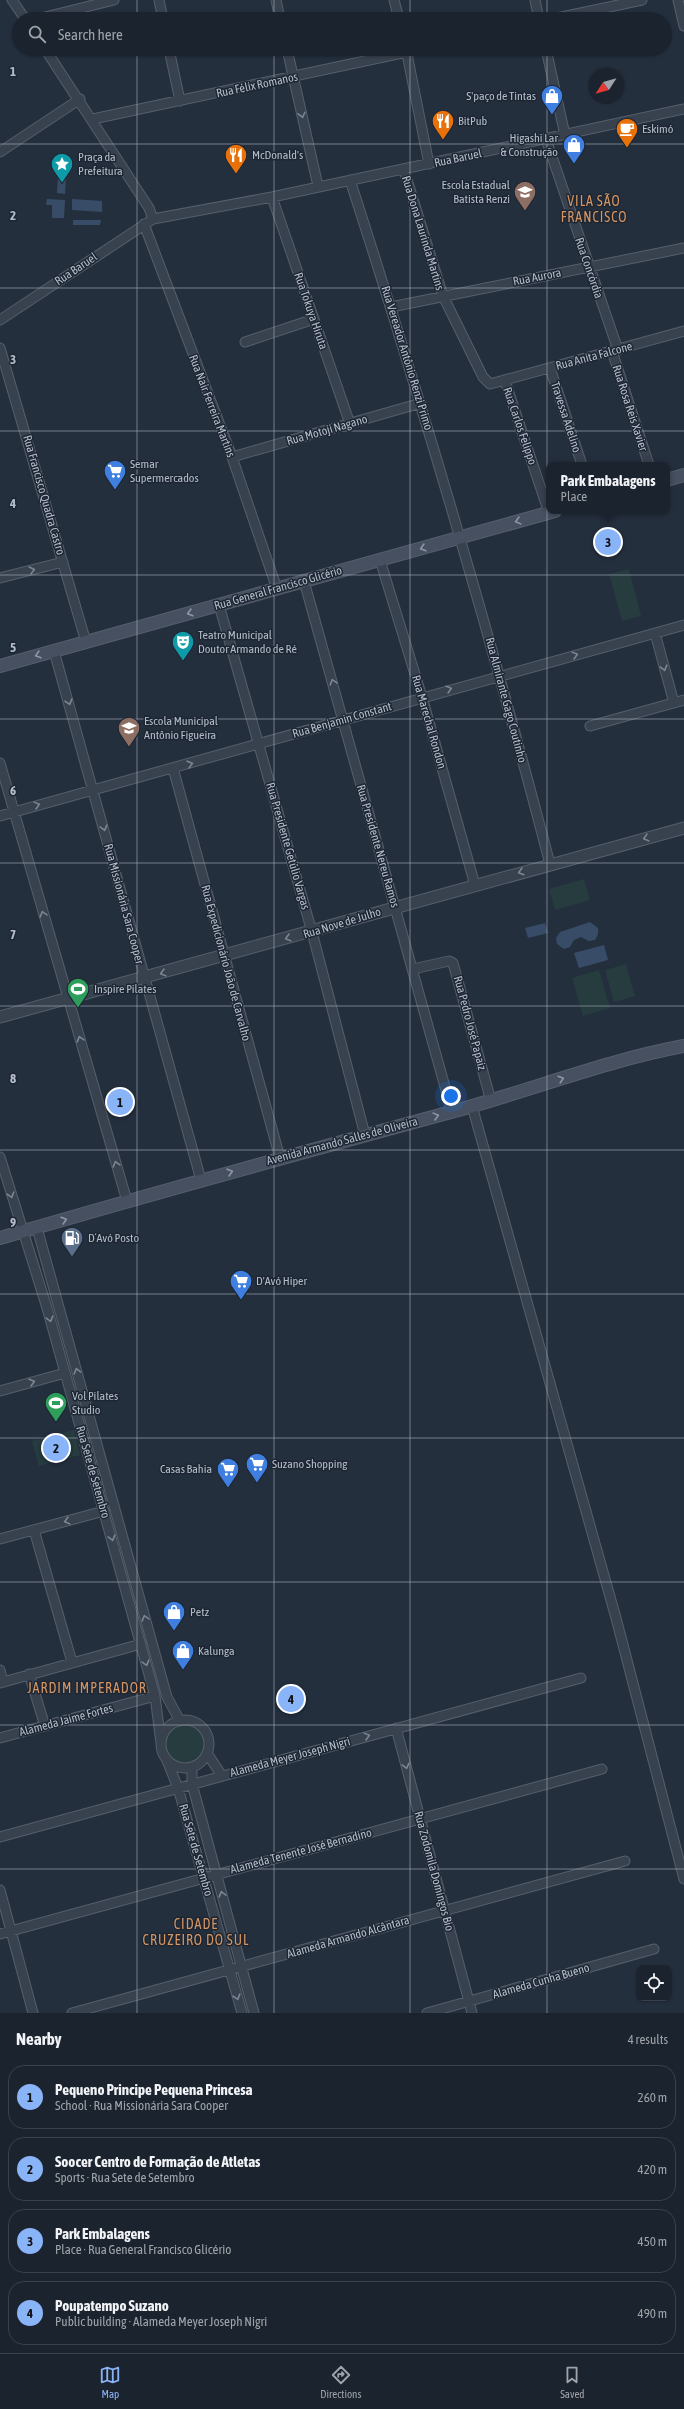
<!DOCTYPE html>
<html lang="en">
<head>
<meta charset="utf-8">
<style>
	:root { --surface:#1b232e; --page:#242b36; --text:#f1f3f6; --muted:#a0a4aa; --line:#39404a; --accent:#8ab4f8 }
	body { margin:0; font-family:"Asap Condensed",sans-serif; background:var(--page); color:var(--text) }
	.controls { position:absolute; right:12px; bottom:12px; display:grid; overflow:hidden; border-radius:8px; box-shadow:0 1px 3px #0004 }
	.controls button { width:36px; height:36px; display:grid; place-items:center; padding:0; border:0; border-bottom:1px solid var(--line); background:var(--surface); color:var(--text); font:20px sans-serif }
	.compass { position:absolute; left:588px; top:68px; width:36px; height:36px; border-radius:50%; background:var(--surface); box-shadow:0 1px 3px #0004; rotate:234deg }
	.you { position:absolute; left:451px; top:1096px; width:14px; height:14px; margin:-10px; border:3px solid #fff; border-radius:50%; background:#1a73e8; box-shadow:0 0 0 6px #1a73e833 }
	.badge { display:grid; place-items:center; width:26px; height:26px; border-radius:50%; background:var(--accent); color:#111; font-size:13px; font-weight:700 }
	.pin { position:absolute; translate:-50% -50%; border:2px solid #fff; box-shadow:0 1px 4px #0006 }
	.popup { position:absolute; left:546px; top:462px; width:124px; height:52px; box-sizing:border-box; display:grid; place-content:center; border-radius:8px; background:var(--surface); filter:drop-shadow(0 1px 3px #0005); font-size:13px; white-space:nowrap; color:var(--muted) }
	.popup b { font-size:15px; color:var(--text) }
	.popup::after { content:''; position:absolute; left:50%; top:100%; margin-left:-8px; border:8px solid transparent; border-top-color:var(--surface) }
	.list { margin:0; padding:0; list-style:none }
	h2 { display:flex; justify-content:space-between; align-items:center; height:52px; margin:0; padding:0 16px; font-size:17px }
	h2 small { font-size:13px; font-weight:400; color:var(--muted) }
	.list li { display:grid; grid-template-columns:26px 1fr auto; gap:12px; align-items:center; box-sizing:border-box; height:64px; margin:0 8px 8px; padding:0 8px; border:1px solid var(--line); border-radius:16px }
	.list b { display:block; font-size:15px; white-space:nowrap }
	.list p { margin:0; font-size:13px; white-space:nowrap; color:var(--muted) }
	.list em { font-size:13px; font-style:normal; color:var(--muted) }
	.icon { flex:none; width:22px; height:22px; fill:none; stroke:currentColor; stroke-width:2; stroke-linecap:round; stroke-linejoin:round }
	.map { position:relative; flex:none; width:684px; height:2013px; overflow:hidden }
	.search { position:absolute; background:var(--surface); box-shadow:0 1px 3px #0004; left:12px; right:12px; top:12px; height:44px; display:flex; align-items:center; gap:10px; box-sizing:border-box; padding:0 14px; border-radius:22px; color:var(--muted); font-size:15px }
	.sheet { height:340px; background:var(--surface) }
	nav { display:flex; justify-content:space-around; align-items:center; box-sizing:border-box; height:56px; border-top:1px solid var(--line); background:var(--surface); font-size:11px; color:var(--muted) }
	nav a { display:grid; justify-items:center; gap:2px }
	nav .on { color:var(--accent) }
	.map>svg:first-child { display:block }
</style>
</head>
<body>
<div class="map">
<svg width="684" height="2013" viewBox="0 0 684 2013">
	<rect width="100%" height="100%" fill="#242f3e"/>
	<path fill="#263c3f" d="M629,569L641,616L622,621L609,574Z
		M584,879L590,900L555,910L549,889Z
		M626,964L635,996L614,1002L605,970Z
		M599,970L610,1008L583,1016L572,978Z
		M74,1430L80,1455L39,1466L32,1441Z
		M165 1744a20 20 0 1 1 40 0a20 20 0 1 1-40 0Z"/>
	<path fill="#394c67" d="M58,177H66L65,194L57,193Z
		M47,199L65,200L64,218H52V205H46Z
		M72,199L102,201V212L72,210Z
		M73,220H101L100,225H73Z
		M590,922L598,928V934L595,940L589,941L581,937L574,940L570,947L564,949L557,944L556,938L560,932Z
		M545,923L548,933L528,938L525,928Z
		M604,945L608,960L579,968L574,953Z"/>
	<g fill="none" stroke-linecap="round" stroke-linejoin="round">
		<g stroke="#565f6c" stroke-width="11">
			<path id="minor" d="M12,0L25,19
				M159,0L163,19
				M276,0L280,19
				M394,0L399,19
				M535,0L539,19
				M678,0L684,26
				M37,19L114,0
				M552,19L642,0
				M45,49L149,208L153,219
				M169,49L180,101
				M287,49L318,186
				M406,49L429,164
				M546,49L565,135
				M93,119L421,49
				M546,139L618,350
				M0,152L80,99
				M404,170L443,296L483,377L490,384L684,331
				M350,180C423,406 490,634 550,864
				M272,197L350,424
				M144,224L232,457L277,589
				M391,307L684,248
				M0,320L153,219L272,197L684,109
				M245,342L314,319
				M0,348L86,642
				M612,351L649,465
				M550,368L582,465
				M505,381L549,513
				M232,457L421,403
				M380,560L422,697L475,885
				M0,578L63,562
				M304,581L452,1112
				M219,605L312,932L365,1135
				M655,633L674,703
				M54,651L201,1180
				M590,726L684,700
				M0,763L127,1201
				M173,768L280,1158
				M0,816L684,625
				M413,969L449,961L453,963L491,1101
				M472,1106L616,1618L684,1879
				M0,1157L47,1308L155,1696L161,1743
				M37,1228L167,1697L180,1721
				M0,1391L65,1373
				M34,1530L72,1662
				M0,1539L104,1511
				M0,1670L3,1682
				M29,1674L45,1726
				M0,1683L141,1644
				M161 1744a24 24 0 1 1 48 0a24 24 0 1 1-48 0Z
				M396,1728L472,2013
				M0,1738L155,1696
				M207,1753L222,1776
				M166,1758L178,1788L242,2013
				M192,1767V1784L254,2013
				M0,1837L581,1678
				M0,1890L33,2013
				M0,1934L602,1769
				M72,2013L625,1861
				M427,2013L654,1949"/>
		</g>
		<g stroke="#565f6c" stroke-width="13">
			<path id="tertiary" d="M0,1017L684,828"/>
		</g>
		<g stroke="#565f6c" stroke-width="14">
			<path id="secondary" d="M667,480L684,475
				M0,666L555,511
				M0,1238C150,1194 300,1153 451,1112C529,1091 604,1061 684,1046"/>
		</g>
		<use href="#minor" stroke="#38414e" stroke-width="9"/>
		<use href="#tertiary" stroke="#38414e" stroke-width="11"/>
		<use href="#secondary" stroke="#465061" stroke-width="12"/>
	</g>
	<defs><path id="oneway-chevron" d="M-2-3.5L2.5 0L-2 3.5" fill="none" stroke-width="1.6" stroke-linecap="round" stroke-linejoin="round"/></defs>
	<g stroke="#7c8592">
		<use href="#oneway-chevron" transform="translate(302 115) rotate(77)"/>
		<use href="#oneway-chevron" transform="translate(32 570) rotate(-14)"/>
		<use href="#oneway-chevron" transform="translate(575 655) rotate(-15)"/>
		<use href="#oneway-chevron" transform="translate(664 668) rotate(75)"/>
		<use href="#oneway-chevron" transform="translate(333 682) rotate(-106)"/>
		<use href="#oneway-chevron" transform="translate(449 689) rotate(-16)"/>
		<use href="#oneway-chevron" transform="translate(69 702) rotate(74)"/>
		<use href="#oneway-chevron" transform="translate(190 764) rotate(-16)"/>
		<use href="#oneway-chevron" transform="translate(37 805) rotate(-15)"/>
		<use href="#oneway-chevron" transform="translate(104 828) rotate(75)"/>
		<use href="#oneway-chevron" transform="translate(646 838) rotate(165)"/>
		<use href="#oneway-chevron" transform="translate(521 872) rotate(164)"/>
		<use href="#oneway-chevron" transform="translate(43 914) rotate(-106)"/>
		<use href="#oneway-chevron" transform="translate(288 938) rotate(165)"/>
		<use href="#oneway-chevron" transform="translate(163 973) rotate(165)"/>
		<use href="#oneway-chevron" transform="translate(80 1039) rotate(-106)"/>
		<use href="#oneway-chevron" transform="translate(116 1164) rotate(-106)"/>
		<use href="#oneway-chevron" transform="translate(11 1195) rotate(73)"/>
		<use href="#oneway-chevron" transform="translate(50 1319) rotate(74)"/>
		<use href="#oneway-chevron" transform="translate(77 1371) rotate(-105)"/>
		<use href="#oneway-chevron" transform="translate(32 1382) rotate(-16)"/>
		<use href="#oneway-chevron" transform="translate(67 1521) rotate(165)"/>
		<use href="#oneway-chevron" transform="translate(112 1538) rotate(75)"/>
		<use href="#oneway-chevron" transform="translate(145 1618) rotate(-106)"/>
		<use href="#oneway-chevron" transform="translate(146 1663) rotate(74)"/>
		<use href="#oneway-chevron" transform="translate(367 1736) rotate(-15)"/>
		<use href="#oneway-chevron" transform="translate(406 1766) rotate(76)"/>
		<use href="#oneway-chevron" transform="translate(222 1894) rotate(-105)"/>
		<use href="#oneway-chevron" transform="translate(237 1997) rotate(74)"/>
	</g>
	<g stroke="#8e96a5">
		<use href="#oneway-chevron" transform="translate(518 521) rotate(165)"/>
		<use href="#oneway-chevron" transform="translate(423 548) rotate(164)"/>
		<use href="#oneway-chevron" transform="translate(190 613) rotate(164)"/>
		<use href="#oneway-chevron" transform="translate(38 655) rotate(164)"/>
		<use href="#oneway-chevron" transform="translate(561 1079) rotate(-17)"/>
		<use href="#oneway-chevron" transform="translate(436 1116) rotate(-15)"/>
		<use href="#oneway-chevron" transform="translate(230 1172) rotate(-16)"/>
		<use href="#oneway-chevron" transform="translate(64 1220) rotate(-17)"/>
	</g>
	<path fill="none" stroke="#b4bcc9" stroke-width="1" stroke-opacity="0.55" d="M137,0V19M274,0V19M410,0V19M547,0V19M137,49V2013M274,49V2013M410,49V2013M547,49V2013M0,144H684M0,288H684M0,431H684M0,575H684M0,719H684M0,863H684M0,1006H684M0,1150H684M0,1294H684M0,1438H684M0,1582H684M0,1725H684M0,1869H684"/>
	<defs>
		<g id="shop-pin" transform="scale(1.15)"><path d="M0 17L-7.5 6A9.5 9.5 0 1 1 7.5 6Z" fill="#3f7fe0" stroke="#1d2633"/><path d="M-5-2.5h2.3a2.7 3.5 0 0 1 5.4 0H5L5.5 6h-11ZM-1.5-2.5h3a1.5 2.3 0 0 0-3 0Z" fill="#fff"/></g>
		<g id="restaurant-pin" transform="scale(1.15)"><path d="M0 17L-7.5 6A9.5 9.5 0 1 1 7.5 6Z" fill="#e8710a" stroke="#1d2633"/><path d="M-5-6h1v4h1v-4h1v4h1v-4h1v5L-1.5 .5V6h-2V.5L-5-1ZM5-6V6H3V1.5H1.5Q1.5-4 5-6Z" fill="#fff"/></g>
		<g id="cafe-pin" transform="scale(1.15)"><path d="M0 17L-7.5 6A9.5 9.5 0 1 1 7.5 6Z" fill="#e8710a" stroke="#1d2633"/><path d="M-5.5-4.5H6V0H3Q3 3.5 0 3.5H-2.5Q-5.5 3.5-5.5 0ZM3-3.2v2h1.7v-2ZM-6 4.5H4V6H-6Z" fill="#fff"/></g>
		<g id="sight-pin" transform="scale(1.15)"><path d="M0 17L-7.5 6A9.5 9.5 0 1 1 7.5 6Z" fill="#0f9aa8" stroke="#1d2633"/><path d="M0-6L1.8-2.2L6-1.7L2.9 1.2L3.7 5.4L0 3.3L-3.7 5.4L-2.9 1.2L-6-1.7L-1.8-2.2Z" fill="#fff"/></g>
		<g id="school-pin" transform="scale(1.15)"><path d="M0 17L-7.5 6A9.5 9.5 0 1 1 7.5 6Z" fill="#8d6e63" stroke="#1d2633"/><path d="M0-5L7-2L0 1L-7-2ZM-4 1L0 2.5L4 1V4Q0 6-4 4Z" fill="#fff"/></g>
		<g id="supermarket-pin" transform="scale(1.15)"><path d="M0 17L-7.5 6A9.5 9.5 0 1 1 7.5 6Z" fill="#3f7fe0" stroke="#1d2633"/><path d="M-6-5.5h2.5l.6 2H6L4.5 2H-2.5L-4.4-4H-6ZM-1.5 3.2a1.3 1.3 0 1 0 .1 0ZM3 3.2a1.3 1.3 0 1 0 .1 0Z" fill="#fff"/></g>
		<g id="theatre-pin" transform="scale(1.15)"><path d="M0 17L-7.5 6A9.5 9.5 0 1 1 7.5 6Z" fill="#0f9aa8" stroke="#1d2633"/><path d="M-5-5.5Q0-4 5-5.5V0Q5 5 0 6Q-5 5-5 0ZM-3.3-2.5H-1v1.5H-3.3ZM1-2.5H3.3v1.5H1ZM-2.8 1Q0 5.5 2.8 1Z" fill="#fff"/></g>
		<g id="stadium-pin" transform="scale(1.15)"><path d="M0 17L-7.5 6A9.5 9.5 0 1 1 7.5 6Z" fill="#2e9e5b" stroke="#1d2633"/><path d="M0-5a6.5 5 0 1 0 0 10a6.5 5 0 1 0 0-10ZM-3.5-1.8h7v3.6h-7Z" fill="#fff"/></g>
		<g id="fuel-pin" transform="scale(1.15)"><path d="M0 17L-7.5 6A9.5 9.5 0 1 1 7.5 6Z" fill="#5c6f8a" stroke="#1d2633"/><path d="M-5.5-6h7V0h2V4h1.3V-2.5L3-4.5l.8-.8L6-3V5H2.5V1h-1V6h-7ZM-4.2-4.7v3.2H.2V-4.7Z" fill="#fff"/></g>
	</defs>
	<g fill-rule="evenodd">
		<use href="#shop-pin" x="552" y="96"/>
		<use href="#restaurant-pin" x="443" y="121"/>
		<use href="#cafe-pin" x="627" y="129"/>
		<use href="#shop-pin" x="574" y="145"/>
		<use href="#restaurant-pin" x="236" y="155"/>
		<use href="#sight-pin" x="62" y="164"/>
		<use href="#school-pin" x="525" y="192"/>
		<use href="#supermarket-pin" x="115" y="471"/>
		<use href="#theatre-pin" x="183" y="642"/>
		<use href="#school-pin" x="129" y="728"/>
		<use href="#stadium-pin" x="78" y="989"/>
		<use href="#fuel-pin" x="72" y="1238"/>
		<use href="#supermarket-pin" x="241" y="1281"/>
		<use href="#stadium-pin" x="56" y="1403"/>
		<use href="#supermarket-pin" x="257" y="1464"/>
		<use href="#supermarket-pin" x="228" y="1469"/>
		<use href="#shop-pin" x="174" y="1612"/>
		<use href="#shop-pin" x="183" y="1651"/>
	</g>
	<g text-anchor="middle" stroke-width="3" stroke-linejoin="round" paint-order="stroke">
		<g font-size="12" fill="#b4bcc9" stroke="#1d2633">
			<text transform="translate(257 85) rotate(-12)" y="4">Rua Félix Romanos</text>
			<text transform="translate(458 158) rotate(-12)" y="4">Rua Baruel</text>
			<text transform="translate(423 233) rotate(73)" y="4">Rua Dona Laurinda Martins</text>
			<text transform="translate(589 268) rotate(71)" y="4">Rua Concórdia</text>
			<text transform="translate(76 269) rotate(-34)" y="4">Rua Baruel</text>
			<text transform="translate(537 277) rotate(-11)" y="4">Rua Aurora</text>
			<text transform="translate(311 311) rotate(71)" y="4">Rua Tokuya Hiruta</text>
			<text transform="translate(594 356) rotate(-15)" y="4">Rua Anita Falcone</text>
			<text transform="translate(407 358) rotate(73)" y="4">Rua Vereador Antônio Renzi Primo</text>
			<text transform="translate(212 406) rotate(69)" y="4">Rua Nair Ferreira Martins</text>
			<text transform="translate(630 408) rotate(72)" y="4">Rua Rosa Reis Xavier</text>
			<text transform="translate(566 417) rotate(72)" y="4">Travessa Adelino</text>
			<text transform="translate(520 426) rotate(71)" y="4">Rua Carlos Felippo</text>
			<text transform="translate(327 430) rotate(-16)" y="4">Rua Motoji Nagano</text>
			<text transform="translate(44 495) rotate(74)" y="4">Rua Francisco Quadra Castro</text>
			<text transform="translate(278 588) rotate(-16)" y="4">Rua General Francisco Glicério</text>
			<text transform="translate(506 700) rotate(75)" y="4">Rua Almirante Gago Coutinho</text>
			<text transform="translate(342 720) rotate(-16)" y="4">Rua Benjamin Constant</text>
			<text transform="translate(429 722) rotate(74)" y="4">Rua Marechal Rondon</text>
			<text transform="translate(288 846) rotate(74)" y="4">Rua Presidente Getúlio Vargas</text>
			<text transform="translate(378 846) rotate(74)" y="4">Rua Presidente Nereu Ramos</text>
			<text transform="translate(124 904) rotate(75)" y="4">Rua Missionária Sara Cooper</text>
			<text transform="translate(342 923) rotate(-17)" y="4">Rua Nove de Julho</text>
			<text transform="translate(226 963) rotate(75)" y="4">Rua Expedicionário João de Carvalho</text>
			<text transform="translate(470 1023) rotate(75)" y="4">Rua Pedro José Papaiz</text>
			<text transform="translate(342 1141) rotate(-15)" y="4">Avenida Armando Salles de Oliveira</text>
			<text transform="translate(93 1472) rotate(74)" y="4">Rua Sete de Setembro</text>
			<text transform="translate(66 1720) rotate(-15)" y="4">Alameda Jaime Fortes</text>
			<text transform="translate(290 1757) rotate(-15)" y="4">Alameda Meyer Joseph Nigri</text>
			<text transform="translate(196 1850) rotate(74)" y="4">Rua Sete de Setembro</text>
			<text transform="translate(301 1851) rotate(-15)" y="4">Alameda Tenente José Bernadino</text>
			<text transform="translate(434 1871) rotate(75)" y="4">Rua Zodomila Domingos Bio</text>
			<text transform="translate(348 1937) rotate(-16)" y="4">Alameda Armando Alcântara</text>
			<text transform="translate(541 1981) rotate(-16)" y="4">Alameda Cunha Bueno</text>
		</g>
		<g font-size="12" fill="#b4bcc9" stroke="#1d2633" text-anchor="start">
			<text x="536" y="100" text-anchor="end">S'paço de Tintas</text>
			<text x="458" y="125">BitPub</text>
			<text x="642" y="133">Eskimó</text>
			<text x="558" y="142" text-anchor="end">Higashi Lar<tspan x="558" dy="14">&amp; Construção</tspan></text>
			<text x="252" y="159">McDonald's</text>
			<text x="78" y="161">Praça da<tspan x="78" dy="14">Prefeitura</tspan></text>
			<text x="510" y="189" text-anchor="end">Escola Estadual<tspan x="510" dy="14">Batista Renzi</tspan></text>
			<text x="130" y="468">Semar<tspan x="130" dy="14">Supermercados</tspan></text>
			<text x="198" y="639">Teatro Municipal<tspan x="198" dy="14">Doutor Armando de Ré</tspan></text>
			<text x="144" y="725">Escola Municipal<tspan x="144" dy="14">Antônio Figueira</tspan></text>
			<text x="94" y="993">Inspire Pilates</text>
			<text x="88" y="1242">D´Avó Posto</text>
			<text x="256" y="1285">D'Avó Hiper</text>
			<text x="72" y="1400">Vol Pilates<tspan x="72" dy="14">Studio</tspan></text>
			<text x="272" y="1468">Suzano Shopping</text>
			<text x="212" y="1473" text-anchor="end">Casas Bahia</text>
			<text x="190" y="1616">Petz</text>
			<text x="198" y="1655">Kalunga</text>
		</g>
		<g font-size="14" letter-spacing="1" fill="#d59563" stroke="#1d2633">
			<text x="594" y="206">VILA SÃO<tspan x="594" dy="16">FRANCISCO</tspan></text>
			<text x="87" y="1693">JARDIM IMPERADOR</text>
			<text x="196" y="1929">CIDADE<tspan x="196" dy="16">CRUZEIRO DO SUL</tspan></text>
		</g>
	</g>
	<g font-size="13" text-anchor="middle" font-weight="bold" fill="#b4bcc9" stroke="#1d2633" stroke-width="3" stroke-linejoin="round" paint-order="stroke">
		<text x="13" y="76">1</text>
		<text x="13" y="220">2</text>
		<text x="13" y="364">3</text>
		<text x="13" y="508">4</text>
		<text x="13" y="652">5</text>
		<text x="13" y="795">6</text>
		<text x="13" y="939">7</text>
		<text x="13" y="1083">8</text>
		<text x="13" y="1227">9</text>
	</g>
</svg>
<div class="controls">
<button><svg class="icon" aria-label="locate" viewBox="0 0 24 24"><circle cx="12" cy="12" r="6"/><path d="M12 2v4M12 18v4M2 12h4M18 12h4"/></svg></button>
</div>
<svg class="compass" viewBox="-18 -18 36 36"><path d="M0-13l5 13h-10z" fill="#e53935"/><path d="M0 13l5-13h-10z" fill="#a0a4aa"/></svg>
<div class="you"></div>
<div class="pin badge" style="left:120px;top:1102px">1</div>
<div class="pin badge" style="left:56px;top:1448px">2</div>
<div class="pin badge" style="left:608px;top:542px">3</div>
<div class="popup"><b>Park Embalagens</b>Place</div>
<div class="pin badge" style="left:291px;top:1699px">4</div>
<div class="search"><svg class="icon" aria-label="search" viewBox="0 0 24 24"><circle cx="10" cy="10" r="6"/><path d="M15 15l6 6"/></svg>Search here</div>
</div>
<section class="sheet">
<h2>Nearby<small>4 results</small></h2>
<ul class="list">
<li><span class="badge">1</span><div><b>Pequeno Principe Pequena Princesa</b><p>School · Rua Missionária Sara Cooper</p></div><em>260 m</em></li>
<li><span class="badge">2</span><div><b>Soocer Centro de Formação de Atletas</b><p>Sports · Rua Sete de Setembro</p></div><em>420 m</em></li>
<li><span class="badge">3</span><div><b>Park Embalagens</b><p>Place · Rua General Francisco Glicério</p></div><em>450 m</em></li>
<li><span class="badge">4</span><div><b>Poupatempo Suzano</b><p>Public building · Alameda Meyer Joseph Nigri</p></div><em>490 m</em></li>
</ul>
</section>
<nav>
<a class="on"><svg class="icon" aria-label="map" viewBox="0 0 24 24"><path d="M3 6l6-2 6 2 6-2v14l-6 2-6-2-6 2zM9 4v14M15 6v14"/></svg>Map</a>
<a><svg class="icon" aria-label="directions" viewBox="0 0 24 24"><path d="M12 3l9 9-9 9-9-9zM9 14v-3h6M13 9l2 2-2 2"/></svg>Directions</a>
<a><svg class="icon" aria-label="saved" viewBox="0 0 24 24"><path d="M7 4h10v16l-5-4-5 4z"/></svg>Saved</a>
</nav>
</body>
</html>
